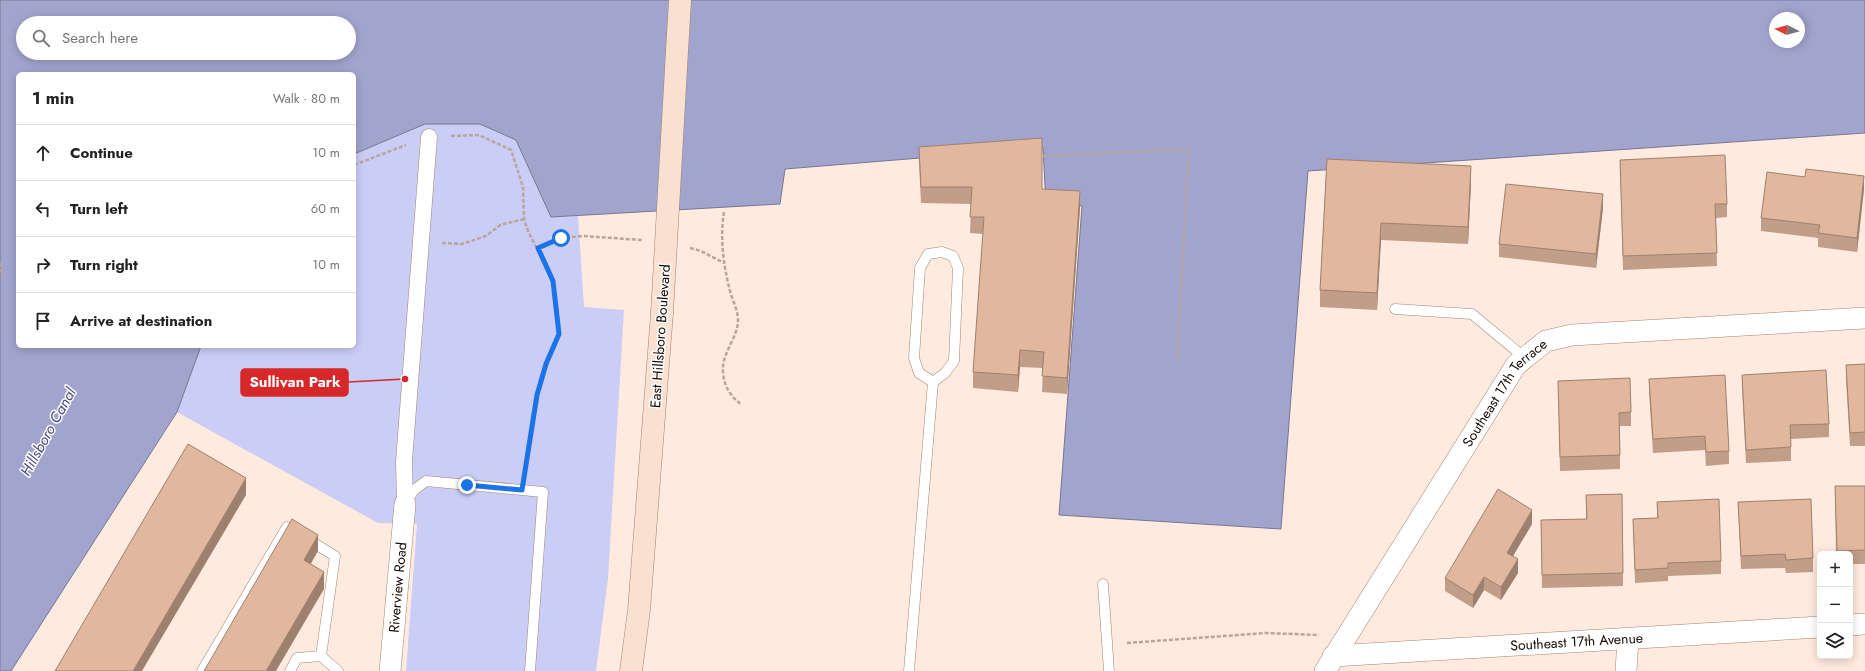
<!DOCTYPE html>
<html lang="en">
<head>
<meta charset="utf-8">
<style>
	:root { --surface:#fff; --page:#f2f2f2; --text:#222; --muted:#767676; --line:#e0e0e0 }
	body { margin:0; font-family:Jost,sans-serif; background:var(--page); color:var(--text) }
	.controls { position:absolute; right:12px; bottom:12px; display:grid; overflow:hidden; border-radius:6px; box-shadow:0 2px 10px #0003 }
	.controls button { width:36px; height:36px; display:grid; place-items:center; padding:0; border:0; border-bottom:1px solid var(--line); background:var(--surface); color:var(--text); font:20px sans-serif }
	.compass { position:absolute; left:1769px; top:12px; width:36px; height:36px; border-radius:50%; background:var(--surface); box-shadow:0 2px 10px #0003; rotate:275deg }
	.stop { position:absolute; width:12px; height:12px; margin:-9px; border:3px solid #1a73e8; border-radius:50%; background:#fff }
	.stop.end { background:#1a73e8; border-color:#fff; box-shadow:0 1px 4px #0008 }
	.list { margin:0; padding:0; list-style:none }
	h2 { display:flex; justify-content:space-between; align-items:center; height:52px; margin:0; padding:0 16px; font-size:17px }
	h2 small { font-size:13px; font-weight:400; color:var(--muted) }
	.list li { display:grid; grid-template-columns:26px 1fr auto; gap:12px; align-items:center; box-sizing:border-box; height:56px; padding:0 16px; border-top:1px solid var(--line) }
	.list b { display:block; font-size:15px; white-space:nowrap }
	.list em { font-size:13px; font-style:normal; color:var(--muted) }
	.icon { flex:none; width:22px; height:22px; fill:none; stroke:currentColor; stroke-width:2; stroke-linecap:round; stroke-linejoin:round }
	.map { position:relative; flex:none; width:1865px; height:671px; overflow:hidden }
	.search { position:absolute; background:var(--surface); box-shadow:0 2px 10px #0003; left:16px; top:16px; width:340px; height:44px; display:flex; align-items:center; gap:10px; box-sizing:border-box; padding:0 14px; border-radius:22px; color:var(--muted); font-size:15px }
	.panel { position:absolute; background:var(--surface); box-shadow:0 2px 10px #0003; left:16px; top:72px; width:340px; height:276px; border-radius:6px }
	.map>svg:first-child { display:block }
</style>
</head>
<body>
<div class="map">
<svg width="1865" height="671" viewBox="0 0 1865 671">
	<rect width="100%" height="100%" fill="#feeadf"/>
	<path fill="#cacdf5" d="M425,124H480L516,140L551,217L578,216L584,307L624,310L608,578L596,671H406L417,524L378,523L177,412L201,346H354V154Z"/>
	<path fill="#a1a4cd" stroke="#777691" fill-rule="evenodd" d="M0,0H1865V133L1308,171L1281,529L1059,515L1082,206L1046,204L1043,148L785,169L780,204L551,217L516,140L480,124H425L354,154V74H18V346H201L177,412L11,671H0ZM1775,18H1799V42H1775ZM23,23H349V53H23Z"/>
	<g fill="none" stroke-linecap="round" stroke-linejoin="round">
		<g stroke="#a28473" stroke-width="11">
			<path id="service" d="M1395,309L1472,314L1525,358
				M406,502L414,490L426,481L543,492L530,671
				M1103,584L1109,671
				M202,671L287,527L335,556L321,656
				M290,671L297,658L321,656L338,671
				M909,671L933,382L945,373L954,361L958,268L953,256L942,252L928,254L920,268L914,358L919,373L933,382"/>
		</g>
		<g stroke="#a28473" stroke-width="17">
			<path id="pedestrian" d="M405,504L404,461L429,137"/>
		</g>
		<g stroke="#a28473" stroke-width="22">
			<g id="minor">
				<path d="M1850,625L1865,624"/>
				<path id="s1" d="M1333,656L1820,627"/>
				<path id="s2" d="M390,671L405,504"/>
				<path id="s3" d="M1325,671L1516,365L1546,341L1572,335L1865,318"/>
				<path d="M1626,671L1628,639"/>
			</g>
		</g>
		<g stroke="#a28473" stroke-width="23">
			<path id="secondary" d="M677,51L680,0
				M631,671L639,610L662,313"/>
		</g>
		<path stroke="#b8a69d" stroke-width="2.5" stroke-dasharray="4 2" stroke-linecap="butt" d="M451,136L479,135L511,150L523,187L524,219L528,231L553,281L559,334L546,364L537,395L525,472
			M1043,156L1189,149L1177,360
			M354,165L406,145
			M724,212C720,237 723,262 729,287C731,298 738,309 738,320C738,338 721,354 723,372C724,387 731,397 742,405
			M442,243L462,244L486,236L500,225L524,219
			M538,248L561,238L583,236L642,240
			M690,248L701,251L724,263
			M0,263L3,277L0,279
			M1127,643L1266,633L1319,635"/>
		<use href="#service" stroke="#fff" stroke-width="10"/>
		<use href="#pedestrian" stroke="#fff" stroke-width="16"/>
		<use href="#minor" stroke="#fff" stroke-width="21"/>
		<use href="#secondary" stroke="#f9e0d0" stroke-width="22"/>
		<g stroke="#a28473" stroke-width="23" stroke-linecap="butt">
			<path id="secondary-bridge" d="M662,313L677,51"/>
		</g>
		<use href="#secondary-bridge" stroke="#f9e0d0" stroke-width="22"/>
	</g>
	<path fill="#c29d88" d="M919,147L1042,189L1080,208L1067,394L1042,392L1043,368L1020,367L1018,392L973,388V372L983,234L970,233L971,204L921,203L919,164Z
		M1327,159L1471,183L1468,244L1381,240L1377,310L1320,307V290Z
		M1620,160L1727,204V217L1716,218L1717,266L1623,270Z
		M1864,189L1857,252L1818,247V238L1761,231V218Z
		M1603,208L1596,268L1499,257V244Z
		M1865,364V446H1850L1846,379V365Z
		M1742,375L1829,424V437L1791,439V461L1746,463L1742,388Z
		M1649,379L1729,451V464L1706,466L1705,450L1653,453L1649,392Z
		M1558,381L1631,412V426H1620V469L1560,471Z
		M1835,486H1865V564H1850V554H1836Z
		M1586,495L1623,573V586L1542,588L1541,520L1586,519Z
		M1657,502L1721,561V574L1668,576V581L1635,583L1633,519L1657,518Z
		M1738,502L1813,558V572L1786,573L1785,568L1741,569Z
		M1532,524L1513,556L1518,573L1501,600L1484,590L1473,608L1445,591V578Z"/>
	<path fill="#9e806f" d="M1471,166V183L1468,244V227Z
		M1864,176V189L1857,252V238Z
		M1080,191V208L1067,394V378Z
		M1603,194V208L1596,268V254Z
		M1381,223V240L1377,310V293Z
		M1020,350V367L1018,392V375Z
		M246,478V495L142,671H133Z
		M1532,510V524L1507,566V553Z
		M318,535V551L304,576V560Z
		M1518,559V573L1501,600V587Z
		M324,572V589L276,671H266Z
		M1484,577V590L1473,608V595Z"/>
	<path fill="#e1b79e" stroke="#9e806f" d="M1042,138V189L1080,191L1067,378L1042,376L1044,352L1020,350L1018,375L973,372L984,217H970L972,187H921L919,147Z
		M1725,155L1727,204H1715L1717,253L1623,256L1620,160Z
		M1327,159L1471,166L1468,227L1381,223L1377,293L1320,290Z
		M1806,169L1864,176L1857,238L1818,233L1820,225L1761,218L1767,172L1805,177Z
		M1506,184L1603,194L1596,254L1499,244Z
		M1865,364V432L1850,433L1846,365Z
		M1826,370L1829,424L1790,425L1791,447L1746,450L1742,375Z
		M1725,375L1729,451L1706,452L1705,436L1653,439L1649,379Z
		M1630,378L1631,412L1619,413L1620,455L1560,457L1558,381Z
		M188,444L246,478L133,671H55Z
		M1835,486H1865V550L1837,551Z
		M1498,489L1532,510L1507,553L1518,559L1501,587L1484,577L1473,595L1445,578Z
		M1622,494L1623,573L1542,575L1541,520L1587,519L1586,495Z
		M1719,499L1721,561L1668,563V568L1635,570L1633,519L1658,518L1657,502Z
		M1811,499L1813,558L1786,560L1785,554L1741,556L1738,502Z
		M292,519L318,535L304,560L324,572L266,671H204Z"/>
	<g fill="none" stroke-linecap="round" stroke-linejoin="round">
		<path stroke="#1a73e8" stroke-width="5" d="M467,485L522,490L537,395L546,364L559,334L553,281L538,248L561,238"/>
	</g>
	<g text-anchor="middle" stroke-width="3" stroke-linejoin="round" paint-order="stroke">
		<g font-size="14" fill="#150a05" stroke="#fcfcfc">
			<text transform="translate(660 336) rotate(-86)" y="5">East Hillsboro Boulevard</text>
			<text dy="5" stroke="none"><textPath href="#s3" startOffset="332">Southeast 17th Terrace</textPath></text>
			<text dy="5" stroke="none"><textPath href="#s2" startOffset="84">Riverview Road</textPath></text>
			<text dy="5" stroke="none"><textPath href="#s1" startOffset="244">Southeast 17th Avenue</textPath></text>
		</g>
		<g font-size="15" font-style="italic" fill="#4b4b82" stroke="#fcfcfc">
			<text transform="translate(48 432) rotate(-61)" y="5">Hillsboro Canal</text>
		</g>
	</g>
	<path fill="none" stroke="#d62828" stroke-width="1.5" d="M405 379L348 382"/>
	<circle fill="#d62828" stroke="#fcfcfc" stroke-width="1.5" cx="405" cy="379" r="4"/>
	<rect fill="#d62828" stroke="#d62828" stroke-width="1.5" x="241" y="369" width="107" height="27" rx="4"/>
	<g font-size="15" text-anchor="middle" font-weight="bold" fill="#fff">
		<text x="295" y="387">Sullivan Park</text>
	</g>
</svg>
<div class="controls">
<button>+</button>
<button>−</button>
<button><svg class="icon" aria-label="layers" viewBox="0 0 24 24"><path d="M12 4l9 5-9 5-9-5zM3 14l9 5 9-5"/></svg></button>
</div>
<svg class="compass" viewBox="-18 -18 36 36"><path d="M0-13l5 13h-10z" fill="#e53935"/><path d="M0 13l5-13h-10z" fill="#767676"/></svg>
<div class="stop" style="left:561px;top:238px"></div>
<div class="stop end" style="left:467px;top:485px"></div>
<div class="search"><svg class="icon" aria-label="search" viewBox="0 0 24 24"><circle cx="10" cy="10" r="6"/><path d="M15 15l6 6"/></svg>Search here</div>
<section class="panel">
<h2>1 min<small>Walk · 80 m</small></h2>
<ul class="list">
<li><svg class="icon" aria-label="ahead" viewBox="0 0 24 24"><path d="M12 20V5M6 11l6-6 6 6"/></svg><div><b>Continue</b></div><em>10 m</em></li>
<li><svg class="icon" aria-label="left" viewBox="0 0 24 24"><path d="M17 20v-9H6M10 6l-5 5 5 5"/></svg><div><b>Turn left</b></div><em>60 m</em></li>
<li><svg class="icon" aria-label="right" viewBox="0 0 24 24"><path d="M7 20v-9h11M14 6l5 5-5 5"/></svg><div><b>Turn right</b></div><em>10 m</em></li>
<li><svg class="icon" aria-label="arrive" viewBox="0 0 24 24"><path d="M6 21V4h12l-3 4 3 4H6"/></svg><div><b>Arrive at destination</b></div></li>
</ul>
</section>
</div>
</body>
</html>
